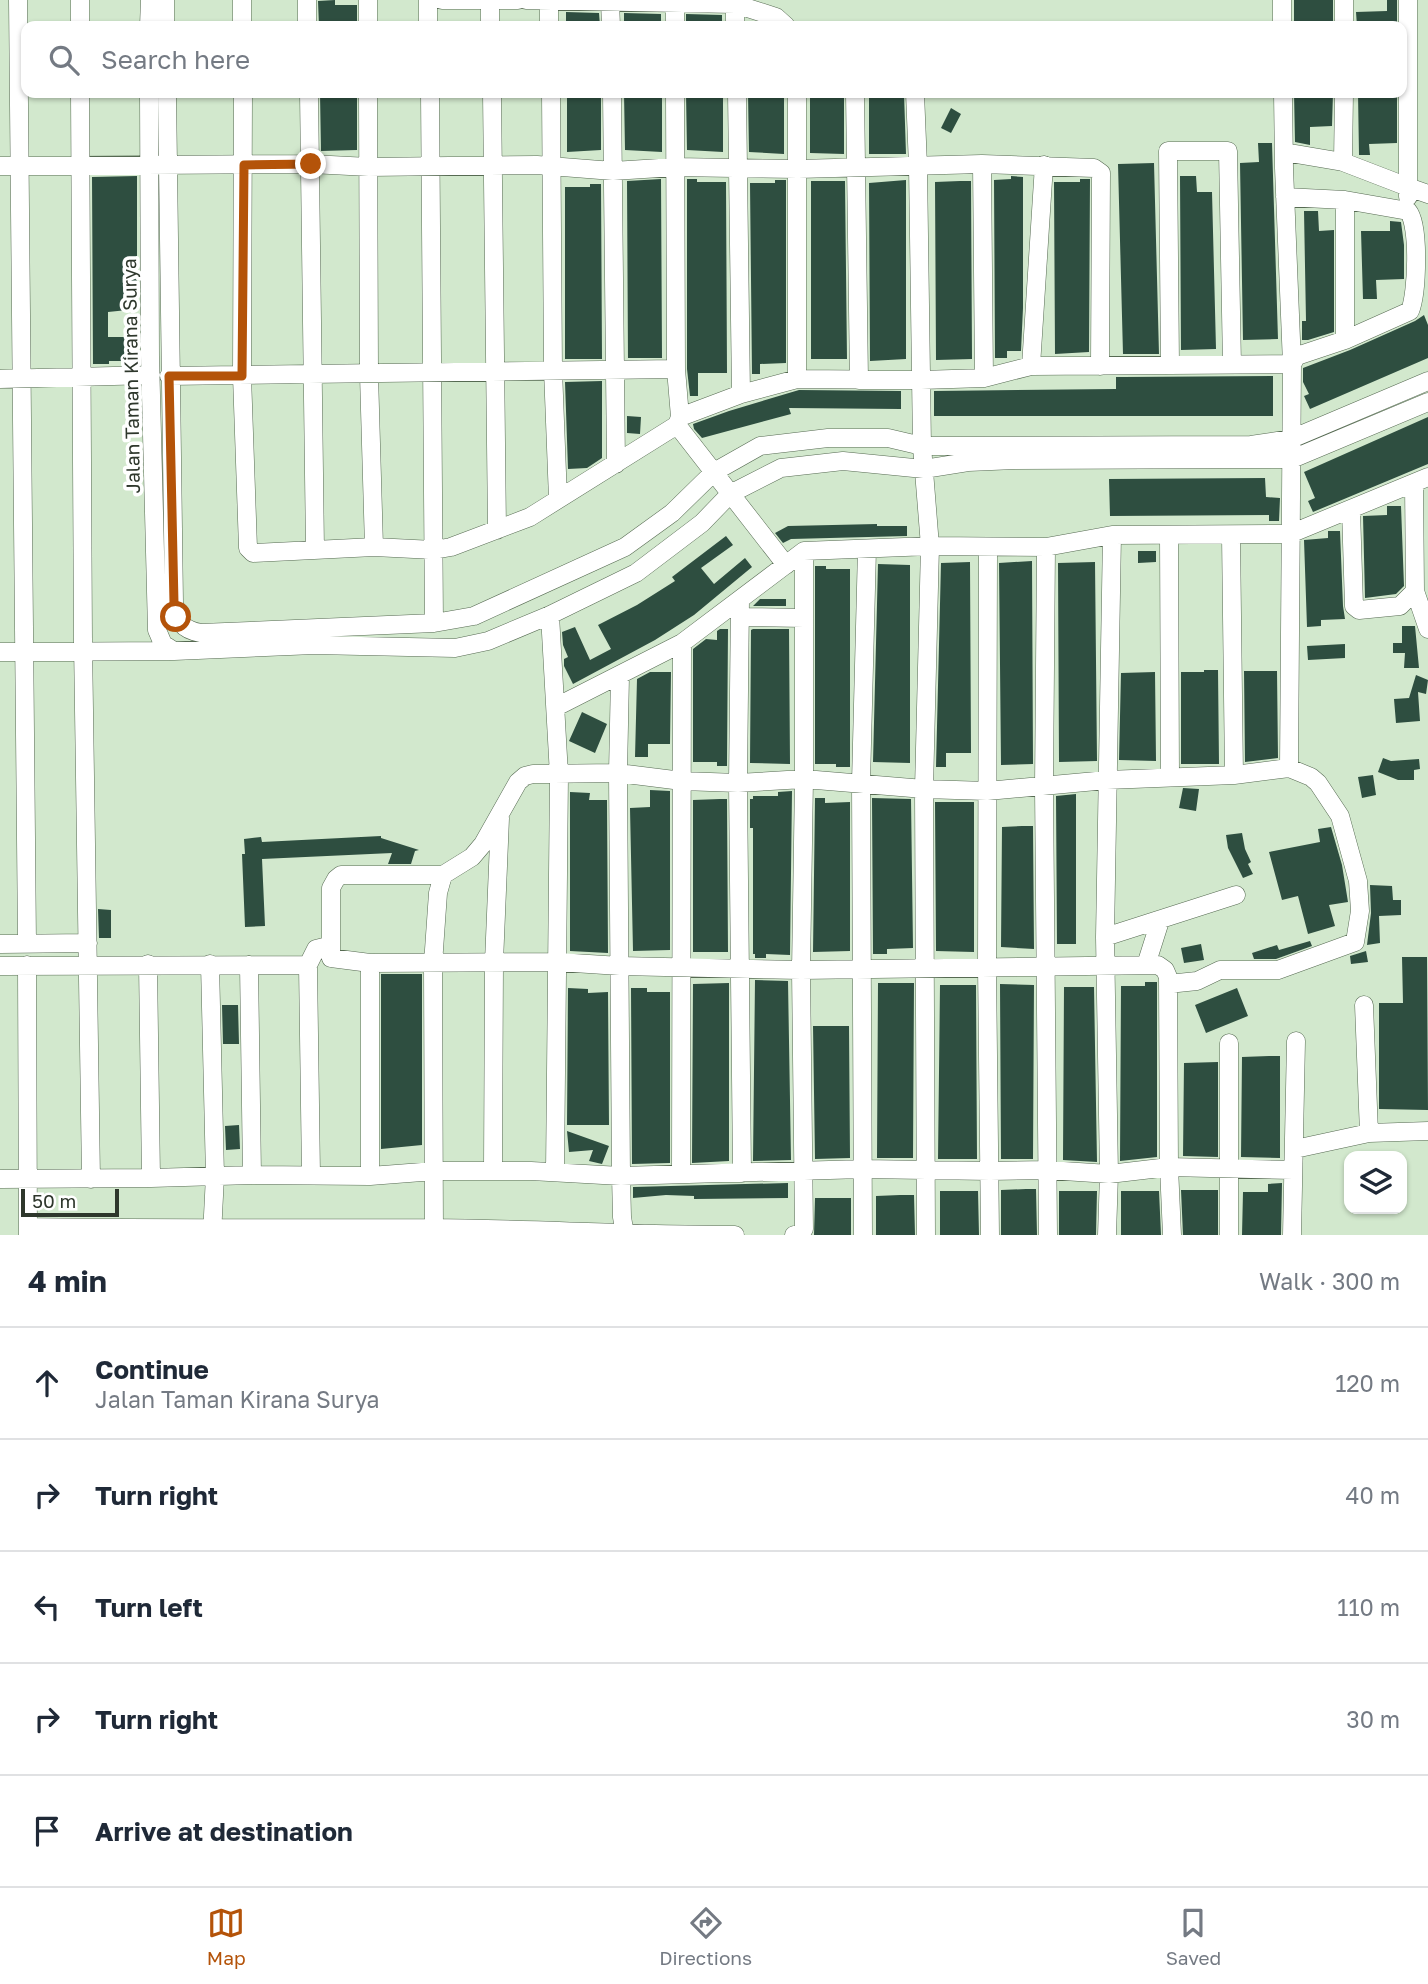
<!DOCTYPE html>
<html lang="en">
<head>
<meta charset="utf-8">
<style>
	:root { --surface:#fff; --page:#f6f6f7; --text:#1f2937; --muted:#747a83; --line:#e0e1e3; --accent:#b45309 }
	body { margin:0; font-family:"Golos Text",sans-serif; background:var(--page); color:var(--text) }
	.controls { position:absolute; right:21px; bottom:21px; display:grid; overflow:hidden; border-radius:14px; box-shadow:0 2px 5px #0004 }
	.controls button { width:63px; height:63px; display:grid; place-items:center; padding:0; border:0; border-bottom:2px solid var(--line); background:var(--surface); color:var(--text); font:35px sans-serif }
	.scale { position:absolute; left:21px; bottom:18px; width:98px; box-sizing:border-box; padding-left:7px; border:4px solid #2e372c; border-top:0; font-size:19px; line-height:24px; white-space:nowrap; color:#2e372c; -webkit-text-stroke:5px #fff; paint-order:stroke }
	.stop { position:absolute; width:21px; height:21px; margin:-16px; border:5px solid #b45309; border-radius:50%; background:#fff }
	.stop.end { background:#b45309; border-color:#fff; box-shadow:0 2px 7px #0008 }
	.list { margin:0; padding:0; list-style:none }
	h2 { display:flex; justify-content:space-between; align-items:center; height:91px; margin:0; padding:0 28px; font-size:30px }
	h2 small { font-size:23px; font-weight:400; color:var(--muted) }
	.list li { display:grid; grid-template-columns:46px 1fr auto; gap:21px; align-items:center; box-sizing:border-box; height:112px; padding:0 28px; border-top:2px solid var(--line) }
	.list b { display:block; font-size:26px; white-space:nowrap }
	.list p { margin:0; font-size:23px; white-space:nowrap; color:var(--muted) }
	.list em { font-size:23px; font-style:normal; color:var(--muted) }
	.icon { flex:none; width:38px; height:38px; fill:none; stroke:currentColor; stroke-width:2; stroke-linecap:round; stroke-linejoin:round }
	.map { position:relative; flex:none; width:1428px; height:1235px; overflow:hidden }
	.search { position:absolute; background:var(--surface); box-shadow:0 2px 5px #0004; left:21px; right:21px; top:21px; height:77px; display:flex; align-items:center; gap:18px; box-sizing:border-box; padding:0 24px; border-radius:14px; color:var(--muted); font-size:26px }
	.sheet { height:651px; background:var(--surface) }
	nav { display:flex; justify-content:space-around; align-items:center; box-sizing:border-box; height:98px; border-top:2px solid var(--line); background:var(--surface); font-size:19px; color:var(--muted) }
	nav a { display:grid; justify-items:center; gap:4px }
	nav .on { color:var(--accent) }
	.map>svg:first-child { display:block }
</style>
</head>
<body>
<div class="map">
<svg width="1428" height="1235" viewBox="0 0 1428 1235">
	<rect width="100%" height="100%" fill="#d2e8cd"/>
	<path fill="#2e4e40" d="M335,0V5H357V26H319L318,1Z
		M1294,0H1333V26H1294Z
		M1387,0H1397V26H1357L1356,12L1387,11Z
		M566,12L599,13L600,26H566Z
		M624,13L661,14V26H624Z
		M686,14L722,15V26H686Z
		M320,93H357V150L321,151Z
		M567,93H601V150L567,152Z
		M624,93H662V152L625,150Z
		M686,93H723V152L687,150Z
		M748,93H784V154L749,152Z
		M810,93H844V154L810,153Z
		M869,93H904L906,154H869Z
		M1294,93H1333L1332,126L1310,127V145L1295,142Z
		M1358,93H1397V143L1369,144L1370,155H1359Z
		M951,108L961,114L951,133L941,128Z
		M1258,143H1272L1278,339L1243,340L1240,163L1259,162Z
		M1154,163L1159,354H1123L1118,164Z
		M137,176V309L108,312V337H138L139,361H109V364H93L92,177Z
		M1011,176L1023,177V308L1021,351H1007V358H995L994,180L1011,179Z
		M1180,176H1196L1197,192H1212L1216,349L1181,350Z
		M661,179L662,358H628L627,181Z
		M687,179H697V182H726L727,373H698V396H690L687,369Z
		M1080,179H1090L1089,352L1055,354L1054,182H1080Z
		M775,180H786V363L760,364V374H752L750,183H775Z
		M906,180V359L870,361L869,183Z
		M811,181H845L847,359H811Z
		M960,181H971L972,359L936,360L935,182Z
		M590,184H601L602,359H565V187H590Z
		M1304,211H1318L1319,231L1334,230V332L1308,340H1302V321H1306Z
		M1390,221L1401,222L1404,245V279L1376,280L1377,299H1363L1361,231H1390Z
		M1424,315L1428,325V358L1310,409L1304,396L1309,394L1303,382V368L1350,350L1415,321Z
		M1273,376V416H934V391L1116,389V377H1124Z
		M602,381V458L587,468L568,469L565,382Z
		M799,390L901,391V409L789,408L791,414L702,438L694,429L693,424L729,411Z
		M627,416L641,417L640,434L627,433Z
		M1428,417V464L1313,512L1308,501L1315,498L1304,472Z
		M1265,478L1266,497L1280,498L1279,521H1269V515L1110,516L1109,479Z
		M1387,506H1401L1404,586L1396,594L1365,598L1363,516L1387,515Z
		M877,524V526H907V536L791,539L783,543L775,533L788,526Z
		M1328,531H1340L1343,606L1345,619L1321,620V626L1307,627L1304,540L1328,538Z
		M726,536L733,545L701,568L714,584L745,558L752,567L694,615L655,640L573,684L564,666V659L568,657L563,645L562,632L575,627L590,660L611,649L598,625L637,605L675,581L672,577Z
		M1138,551H1156V562L1138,563Z
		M1032,561L1033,764L1001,765L999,563Z
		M970,562L971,753H946V767H936L941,563Z
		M1095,562L1097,761L1059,762L1058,563Z
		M878,564L910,565V763L873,762Z
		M815,566H826V569H850V767H836V764H815Z
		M760,599H786V606H753Z
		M1402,626H1415L1419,668H1404L1405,653H1393V643H1402Z
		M720,629H728L727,766H717V762H693V649L706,639L717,640V631Z
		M753,629H789L790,764L750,763L751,630Z
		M1345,644V658L1308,660L1307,646Z
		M1204,670H1218L1219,764H1181V672H1204Z
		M1244,671H1277L1278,758L1245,762Z
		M650,672H671L670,744H648V757H635L637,679Z
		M1155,672L1156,761L1119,760L1121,673Z
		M1416,675L1428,680L1426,694L1418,692L1420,721L1396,723L1394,699L1409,698Z
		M582,712L607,724L595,753L569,741Z
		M1383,758L1391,761L1419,759L1420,769L1414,770V780H1398L1378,772Z
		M1373,775L1376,795L1362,798L1358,777Z
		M1183,788L1199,789L1196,811L1179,808Z
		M650,790L670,791V950L633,951L630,808L650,807Z
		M792,791L790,955L766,954V958H755V954H753V828H750V799H753V796H778V792Z
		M570,792L590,793L589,800H607L608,953L570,951Z
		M1076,794V944H1057L1056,796Z
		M815,798H825V803L850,802V951L813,952Z
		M872,798L911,799L913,948L887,949V954H873Z
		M720,799H727L728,952H693V800Z
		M935,802H974V952L936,951Z
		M1022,826H1033L1034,949L1001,947L1002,827Z
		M1331,827L1342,865L1348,902L1329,905L1335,926L1308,934L1298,896L1282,900L1269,852L1320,842L1318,829Z
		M1242,833L1245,849L1251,862L1248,864L1253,874L1243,878L1228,848L1226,835Z
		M381,836V838L419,850L415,851L411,864H388L392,853L262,859L265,926L245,927L242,854H245L244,839L261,837L262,842Z
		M1370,885L1392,886L1393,900H1401V915L1379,916L1380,943L1367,945L1371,913Z
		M98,909L111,910V938H99Z
		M1310,941L1312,946L1276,959H1254L1252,953L1277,945L1279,950Z
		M1201,944L1204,960L1184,963L1181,948Z
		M1366,951L1368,962L1351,964L1350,956Z
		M1402,957H1427L1428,1110L1379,1109V1003H1403Z
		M381,974H422V1145L381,1149Z
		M755,980L788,981L791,1160L753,1161Z
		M1145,982H1157V1157L1120,1161L1121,986H1145Z
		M729,983V1161L692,1163L693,984Z
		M878,983H914L913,1158H877Z
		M1000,984L1034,985L1033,1159H1001Z
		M940,985H976L977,1159H938Z
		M1064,987H1094L1097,1162L1063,1160Z
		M568,988L588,989V993L608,992L609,1125H567Z
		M631,988H647V992H670V1163L632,1164Z
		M1237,988L1248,1016L1206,1033L1195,1005Z
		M222,1005H238L239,1044H223Z
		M813,1026H849L850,1158L815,1159Z
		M1269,1056H1280V1158L1241,1157L1242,1057Z
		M1218,1062V1157L1183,1156L1184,1063Z
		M239,1125L240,1149L226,1150L225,1126Z
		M567,1131L609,1146L602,1164L589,1161L593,1150L569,1152Z
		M788,1183V1198L694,1199V1196L666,1195L633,1198V1187Z
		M1282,1183L1281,1235H1242L1243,1192H1268V1184Z
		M1026,1189H1036L1037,1235H1001V1190Z
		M1181,1190H1218V1235H1183Z
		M940,1191H978L979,1235H940Z
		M1059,1191H1097L1096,1235H1059Z
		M1121,1191H1159L1161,1235H1121Z
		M900,1195H914L915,1235H876V1196Z
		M815,1198H851V1235H814Z"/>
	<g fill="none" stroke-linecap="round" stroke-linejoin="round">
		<g stroke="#566a52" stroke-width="19">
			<path id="minor" d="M18,0L27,943
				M165,0V26
				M242,0V26
				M307,0V26
				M368,0V26
				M428,0V26
				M442,0H518
				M526,0L735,4L776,17L786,26
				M1282,0V26
				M490,1V26
				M549,1V26
				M610,2L611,26
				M735,4V26
				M80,26V0
				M149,26L150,0
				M675,26V3
				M1344,26V0
				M80,93L83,643L91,1179
				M149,93L150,356L157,630L163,644L174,651
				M167,93L174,603C177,621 182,630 201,633L434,623L474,616L625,547L672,513L714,472L760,446L828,438H888L922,446L1251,445L1291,439L1428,381
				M243,93L242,376L248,548L253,553L374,547L434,550L451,547L530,517L677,425L680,417L741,394L797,379L921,380L984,378L1031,366L1292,364L1297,356L1345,340L1410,311C1417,294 1420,225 1408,211L1345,200L1285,197
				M309,93L315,550
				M368,93L369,375L374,547
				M430,93L434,623
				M492,93L497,530
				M551,93L553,370L558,499
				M612,93L616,464
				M675,93L676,369L680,417
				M737,93L741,394
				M855,93L859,380
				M915,93L918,166L922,446L930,546L924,789L926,1235
				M1283,93L1284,168L1292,364L1289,768
				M1284,152L1343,162L1408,187V0
				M1343,162L1344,93
				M982,164L984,378
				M0,166L311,164L369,167L537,165L613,171L675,167L798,169L982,164L1094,168L1101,173L1100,366
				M1408,197V187L1428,194
				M1345,340V200
				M1170,365L1168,151H1228L1232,365
				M1031,366L1044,165
				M169,376L676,369
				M0,379L151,375
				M797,379V93
				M677,425L786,565
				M1351,510L1354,606L1359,610L1400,606L1415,591L1414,483
				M1169,535L1170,777
				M1231,536L1234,775
				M1046,547L1044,787L1048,1235
				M988,548L987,966L990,1235
				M1415,591L1428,629
				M740,600L738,783L742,1173
				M550,615L559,775L555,1172
				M741,617L804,618
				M0,652L174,651L314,645L455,648L488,641L550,615L636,573L702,523L730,494L781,468L843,461L924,469L968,462L1015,460L1292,459L1428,402
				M620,676L618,773L621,1176L622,1217L625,1235
				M556,707L682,643L804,551L930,546L1046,547L1112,535L1290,534L1428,477
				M1105,937L1236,895
				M0,944L88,943
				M331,958V888L336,879L341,875H443L472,857L483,844L518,782L525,776L533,774L618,773L682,781L738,783L804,779L924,789L987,791L1107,780L1234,775L1289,768L1311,777L1318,783L1340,816L1358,881L1360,911L1355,942L1278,970H1220L1197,981L1168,984
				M370,963V1176
				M148,964L151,1178
				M210,964L215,1176L212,1235
				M27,965L28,1235
				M249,965L252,1175
				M308,965L311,1175
				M1146,965L1160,921
				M0,966L308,965L316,949L324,947L328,949L331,958L370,963L558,962L620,966L801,970L1158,965L1165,970L1168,977L1169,1167L1172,1235
				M1364,1005L1369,1133
				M1295,1149L1369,1133L1428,1131
				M493,1171L494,962L500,818
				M681,1174L682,643
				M0,1179L151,1178L252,1175L370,1176L435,1171H531L621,1176L863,1169L990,1171L1048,1170L1109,1174L1169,1167L1293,1170
				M28,1227C163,1229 297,1228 432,1228C533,1229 634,1235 735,1235
				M434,1235L433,964L438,893L443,875
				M794,1235L799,1234L804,1229L801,970L804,779V551
				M863,1235L861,782L867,549
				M1107,1235L1109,1174L1105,937L1112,535
				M1229,1235V1043
				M1292,1235L1296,1041"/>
		</g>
		<use href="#minor" stroke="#fff" stroke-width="18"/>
	</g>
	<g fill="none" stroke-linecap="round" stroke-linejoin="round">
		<path stroke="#b45309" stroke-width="9" d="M176,617L174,603L169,376H242L244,165L311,164"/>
	</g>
	<g text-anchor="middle" stroke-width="7" stroke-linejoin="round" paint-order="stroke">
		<g font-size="19" fill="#2e372c" stroke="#fff">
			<text transform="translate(131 376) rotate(-91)" y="7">Jalan Taman Kirana Surya</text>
		</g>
	</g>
</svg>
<div class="controls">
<button><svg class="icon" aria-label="layers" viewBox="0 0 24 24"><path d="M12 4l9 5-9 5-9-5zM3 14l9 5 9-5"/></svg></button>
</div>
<div class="scale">50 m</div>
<div class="stop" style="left:176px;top:617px"></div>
<div class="stop end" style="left:311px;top:164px"></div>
<div class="search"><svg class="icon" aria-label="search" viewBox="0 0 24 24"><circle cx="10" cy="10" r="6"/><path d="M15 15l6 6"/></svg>Search here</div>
</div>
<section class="sheet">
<h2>4 min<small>Walk · 300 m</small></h2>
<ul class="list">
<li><svg class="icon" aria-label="ahead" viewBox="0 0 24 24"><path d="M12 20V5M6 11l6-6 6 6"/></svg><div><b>Continue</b><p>Jalan Taman Kirana Surya</p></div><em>120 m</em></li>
<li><svg class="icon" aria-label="right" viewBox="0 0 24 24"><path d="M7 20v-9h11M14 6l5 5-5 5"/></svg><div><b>Turn right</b></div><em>40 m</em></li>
<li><svg class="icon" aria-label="left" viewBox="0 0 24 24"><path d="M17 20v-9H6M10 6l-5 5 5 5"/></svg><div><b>Turn left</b></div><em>110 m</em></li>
<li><svg class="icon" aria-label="right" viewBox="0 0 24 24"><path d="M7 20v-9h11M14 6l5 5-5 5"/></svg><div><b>Turn right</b></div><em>30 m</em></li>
<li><svg class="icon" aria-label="arrive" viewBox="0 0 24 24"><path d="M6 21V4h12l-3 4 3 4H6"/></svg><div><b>Arrive at destination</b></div></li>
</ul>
</section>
<nav>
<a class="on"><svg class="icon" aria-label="map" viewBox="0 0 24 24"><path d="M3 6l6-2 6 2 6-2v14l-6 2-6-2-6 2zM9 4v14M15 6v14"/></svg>Map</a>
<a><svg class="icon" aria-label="directions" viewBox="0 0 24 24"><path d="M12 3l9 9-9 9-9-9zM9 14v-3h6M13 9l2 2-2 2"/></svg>Directions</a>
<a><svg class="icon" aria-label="saved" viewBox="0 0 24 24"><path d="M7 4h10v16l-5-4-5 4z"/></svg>Saved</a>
</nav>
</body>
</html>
